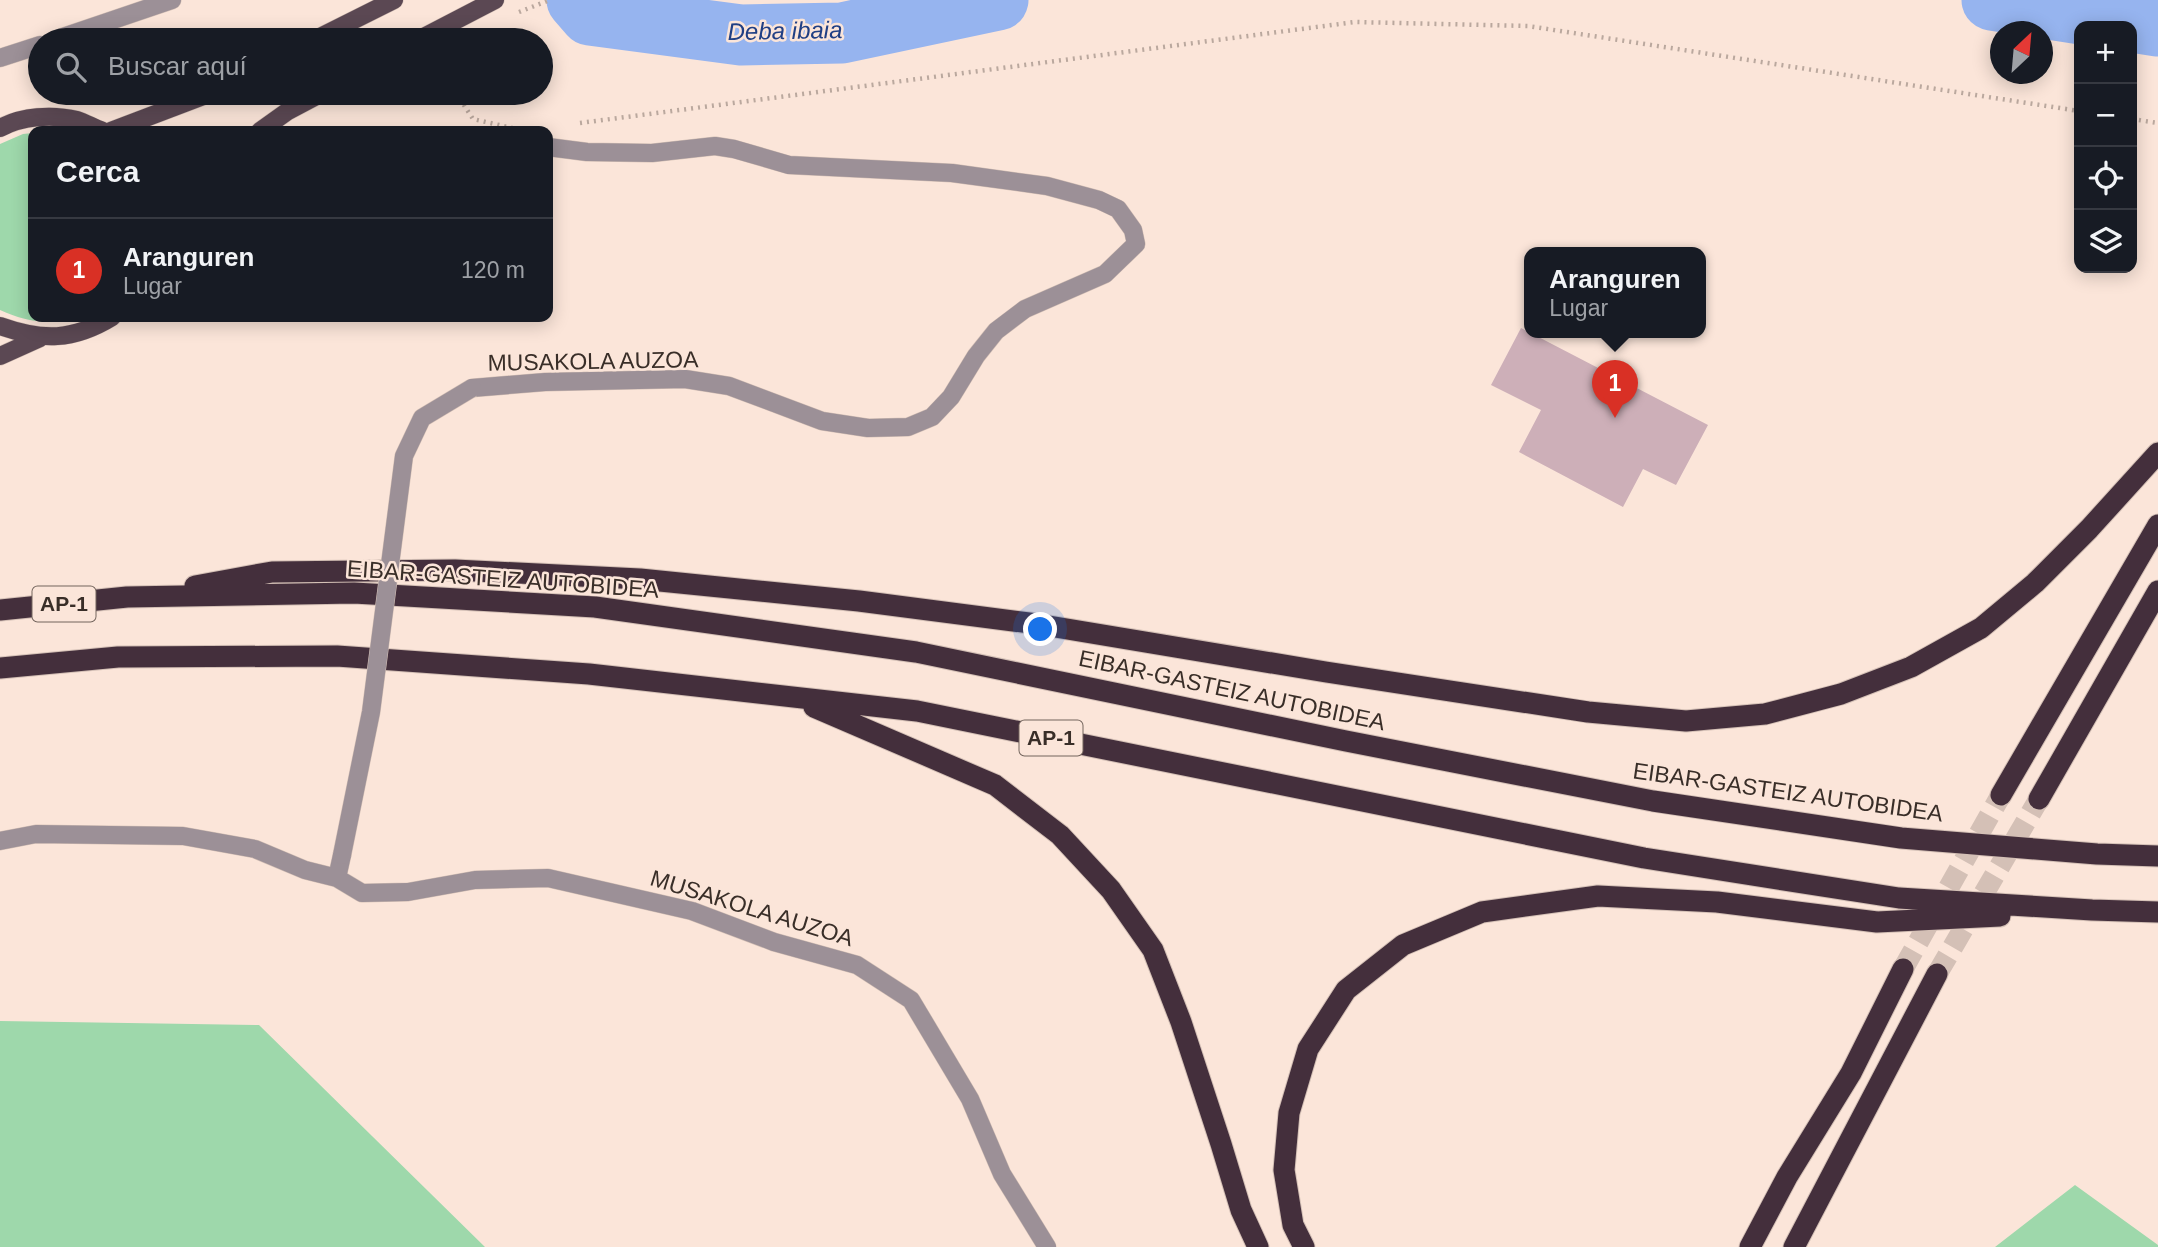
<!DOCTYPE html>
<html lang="es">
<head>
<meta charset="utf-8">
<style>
	:root { --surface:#171b24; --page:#20242c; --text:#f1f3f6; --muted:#9ea1a6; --line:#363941; --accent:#d93025 }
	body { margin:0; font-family:Arial,sans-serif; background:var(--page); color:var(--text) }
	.controls { position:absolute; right:21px; top:21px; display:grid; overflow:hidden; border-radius:14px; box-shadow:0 4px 18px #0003 }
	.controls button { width:63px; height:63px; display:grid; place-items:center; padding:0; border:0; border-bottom:2px solid var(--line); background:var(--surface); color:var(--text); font:35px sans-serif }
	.compass { position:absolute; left:1990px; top:21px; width:63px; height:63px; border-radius:50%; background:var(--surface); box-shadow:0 4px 18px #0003; rotate:26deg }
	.you { position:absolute; left:1041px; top:630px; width:24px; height:24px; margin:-18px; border:5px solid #fff; border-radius:50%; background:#1a73e8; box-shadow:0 0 0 10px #1a73e833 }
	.badge { display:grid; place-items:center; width:46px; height:46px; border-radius:50%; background:var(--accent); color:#fff; font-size:23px; font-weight:700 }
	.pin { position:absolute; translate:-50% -58px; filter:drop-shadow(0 2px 4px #0008) }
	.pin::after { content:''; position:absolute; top:37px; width:24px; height:21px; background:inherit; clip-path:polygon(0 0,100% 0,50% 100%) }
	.popup { position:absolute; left:1524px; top:247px; width:182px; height:91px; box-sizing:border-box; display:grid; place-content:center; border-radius:14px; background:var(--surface); filter:drop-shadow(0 2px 5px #0005); font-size:23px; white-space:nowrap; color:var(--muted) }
	.popup b { font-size:26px; color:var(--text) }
	.popup::after { content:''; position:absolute; left:50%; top:100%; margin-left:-14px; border:14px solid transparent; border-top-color:var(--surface) }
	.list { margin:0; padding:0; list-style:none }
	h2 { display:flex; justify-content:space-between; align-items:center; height:91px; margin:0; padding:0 28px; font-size:30px }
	h2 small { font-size:23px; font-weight:400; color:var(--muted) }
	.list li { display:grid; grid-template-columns:46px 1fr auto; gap:21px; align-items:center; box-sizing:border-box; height:105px; padding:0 28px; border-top:2px solid var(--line) }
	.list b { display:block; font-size:26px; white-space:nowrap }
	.list p { margin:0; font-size:23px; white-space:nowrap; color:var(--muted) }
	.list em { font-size:23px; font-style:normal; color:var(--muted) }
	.icon { flex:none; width:38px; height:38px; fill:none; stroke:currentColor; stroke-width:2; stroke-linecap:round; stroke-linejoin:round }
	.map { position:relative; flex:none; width:2158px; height:1247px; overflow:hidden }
	.search { position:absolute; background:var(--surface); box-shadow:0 4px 18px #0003; left:28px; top:28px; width:525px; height:77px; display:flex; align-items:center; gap:18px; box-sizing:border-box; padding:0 24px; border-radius:38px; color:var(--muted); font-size:26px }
	.panel { position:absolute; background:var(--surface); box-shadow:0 4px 18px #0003; left:28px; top:126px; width:525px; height:196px; border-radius:14px }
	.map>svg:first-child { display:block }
</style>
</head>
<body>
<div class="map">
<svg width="2158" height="1247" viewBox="0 0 2158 1247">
	<rect width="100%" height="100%" fill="#fbe5d9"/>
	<path fill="#9ed8ab" d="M33,133V317H75C45,324 29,323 0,310V144L23,134Z
		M0,1021L259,1025L485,1247H0Z
		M2075,1185L2158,1245V1247H1995Z"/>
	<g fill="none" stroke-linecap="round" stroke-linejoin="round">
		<path stroke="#96b4ef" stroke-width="61" d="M577,0L590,15L741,35L842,33L998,0
			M1992,0L2158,26"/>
	</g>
	<path fill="#cdafb8" d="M1521,328L1708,425L1676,485L1643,469L1623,507L1519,452L1541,410L1491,385Z"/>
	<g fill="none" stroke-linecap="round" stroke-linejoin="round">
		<path stroke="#d4c0b6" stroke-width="21" stroke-dasharray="21 10" stroke-linecap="butt" d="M1903,969L2001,795
			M1937,974L2039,799"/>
		<g stroke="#d4c0b6" stroke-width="19">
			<path id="minor" d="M54,40L172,0
				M0,58L40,45
				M472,388L545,382L685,379L729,386L822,421L868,428L908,427L932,417L951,397L976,356L996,331L1025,309L1105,274L1136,244L1133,230L1118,209L1099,200L1047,186L952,173L789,165L734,149L715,146L652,153L587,152L548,147
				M0,841L36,834L183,836L255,849L305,870L337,878
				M342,855L337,878L362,893L408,892L475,880L548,878L692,911L774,942L857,965L911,1000L970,1099L1002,1174L1047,1247"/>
		</g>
		<g stroke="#d4c0b6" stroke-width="19">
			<path id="major" d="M314,40L394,0
				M418,40L495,0
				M0,128C22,116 52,114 77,120C86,123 94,128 103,131
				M111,131L211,93
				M260,131L288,111L322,93
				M0,326C42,341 73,341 112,317
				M0,356L40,338"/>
		</g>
		<g stroke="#d4c0b6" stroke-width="23">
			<path id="highway" d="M195,586L272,572L455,570L640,579L859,601L1037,624L1326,672L1588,712L1686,721L1765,714L1841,694L1911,667L1981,628L2035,583L2089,529L2158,453
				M0,610L127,597L354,593L595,607L916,652L1346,741L1653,801L1901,838L2097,854L2158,856
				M0,668L118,657L337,656L589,674L917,711L1644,858L1899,898L2092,910L2158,912
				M814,707L995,785L1060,835L1111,890L1153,950L1181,1022L1221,1144L1241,1210L1258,1247
				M2001,795L2158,525
				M2039,799L2158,591
				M1304,1247L1293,1225L1284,1170L1289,1113L1308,1049L1346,990L1403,945L1482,912L1598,896L1717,902L1877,922L2000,916
				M1750,1247L1787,1177L1851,1073L1903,969
				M1794,1247L1937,974"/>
		</g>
		<path stroke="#baa89e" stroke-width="4.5" stroke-dasharray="2 5" stroke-linecap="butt" d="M519,12L550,0
			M456,93L473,119L525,131L530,130
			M2132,119L2158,123
			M580,123L1355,22L1528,26L2079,111"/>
		<use href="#minor" stroke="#9c9097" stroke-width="18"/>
		<use href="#major" stroke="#5b4853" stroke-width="18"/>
		<use href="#highway" stroke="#442f3c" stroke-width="21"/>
		<g stroke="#d4c0b6" stroke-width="19" stroke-linecap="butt">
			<path id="minor-bridge" d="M342,855L371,712L404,456L422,418L472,388"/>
		</g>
		<use href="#minor-bridge" stroke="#9c9097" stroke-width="18"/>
	</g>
	<g text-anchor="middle" stroke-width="5" stroke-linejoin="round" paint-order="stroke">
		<g fill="#fbe5d9" stroke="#73655d" stroke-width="2">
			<rect x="32.5" y="586.5" width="63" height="35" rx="5"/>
			<rect x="1019.5" y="720.5" width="63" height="35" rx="5"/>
		</g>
		<g font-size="21" font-weight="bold" fill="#392e28">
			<text x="64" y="611">AP-1</text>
			<text x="1051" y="745">AP-1</text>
		</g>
		<g font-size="23" fill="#392e28" stroke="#fbe5d9">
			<text transform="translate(593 361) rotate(-1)" y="8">MUSAKOLA AUZOA</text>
			<text transform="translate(503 579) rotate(4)" y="8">EIBAR-GASTEIZ AUTOBIDEA</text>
			<text transform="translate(1232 690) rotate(12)" y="8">EIBAR-GASTEIZ AUTOBIDEA</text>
			<text transform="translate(1788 792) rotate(8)" y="8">EIBAR-GASTEIZ AUTOBIDEA</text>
			<text transform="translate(752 908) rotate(17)" y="8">MUSAKOLA AUZOA</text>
		</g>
		<g font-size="24" font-style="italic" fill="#203f84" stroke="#fbe5d9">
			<text transform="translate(785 31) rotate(-1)" y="8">Deba ibaia</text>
		</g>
	</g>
</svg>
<div class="controls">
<button>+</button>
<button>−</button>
<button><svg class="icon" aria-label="locate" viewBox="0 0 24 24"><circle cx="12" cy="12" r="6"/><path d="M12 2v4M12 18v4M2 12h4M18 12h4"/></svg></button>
<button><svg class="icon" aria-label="layers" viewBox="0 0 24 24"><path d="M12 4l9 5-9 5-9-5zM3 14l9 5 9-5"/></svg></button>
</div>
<svg class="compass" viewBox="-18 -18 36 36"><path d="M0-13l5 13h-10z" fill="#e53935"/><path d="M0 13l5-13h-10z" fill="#9ea1a6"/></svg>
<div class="you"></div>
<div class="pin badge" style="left:1615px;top:418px">1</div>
<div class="popup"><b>Aranguren</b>Lugar</div>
<div class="search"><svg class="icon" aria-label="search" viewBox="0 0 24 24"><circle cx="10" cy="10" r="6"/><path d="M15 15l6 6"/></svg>Buscar aquí</div>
<section class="panel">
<h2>Cerca<small></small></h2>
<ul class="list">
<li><span class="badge">1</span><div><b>Aranguren</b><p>Lugar</p></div><em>120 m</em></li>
</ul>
</section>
</div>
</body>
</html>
